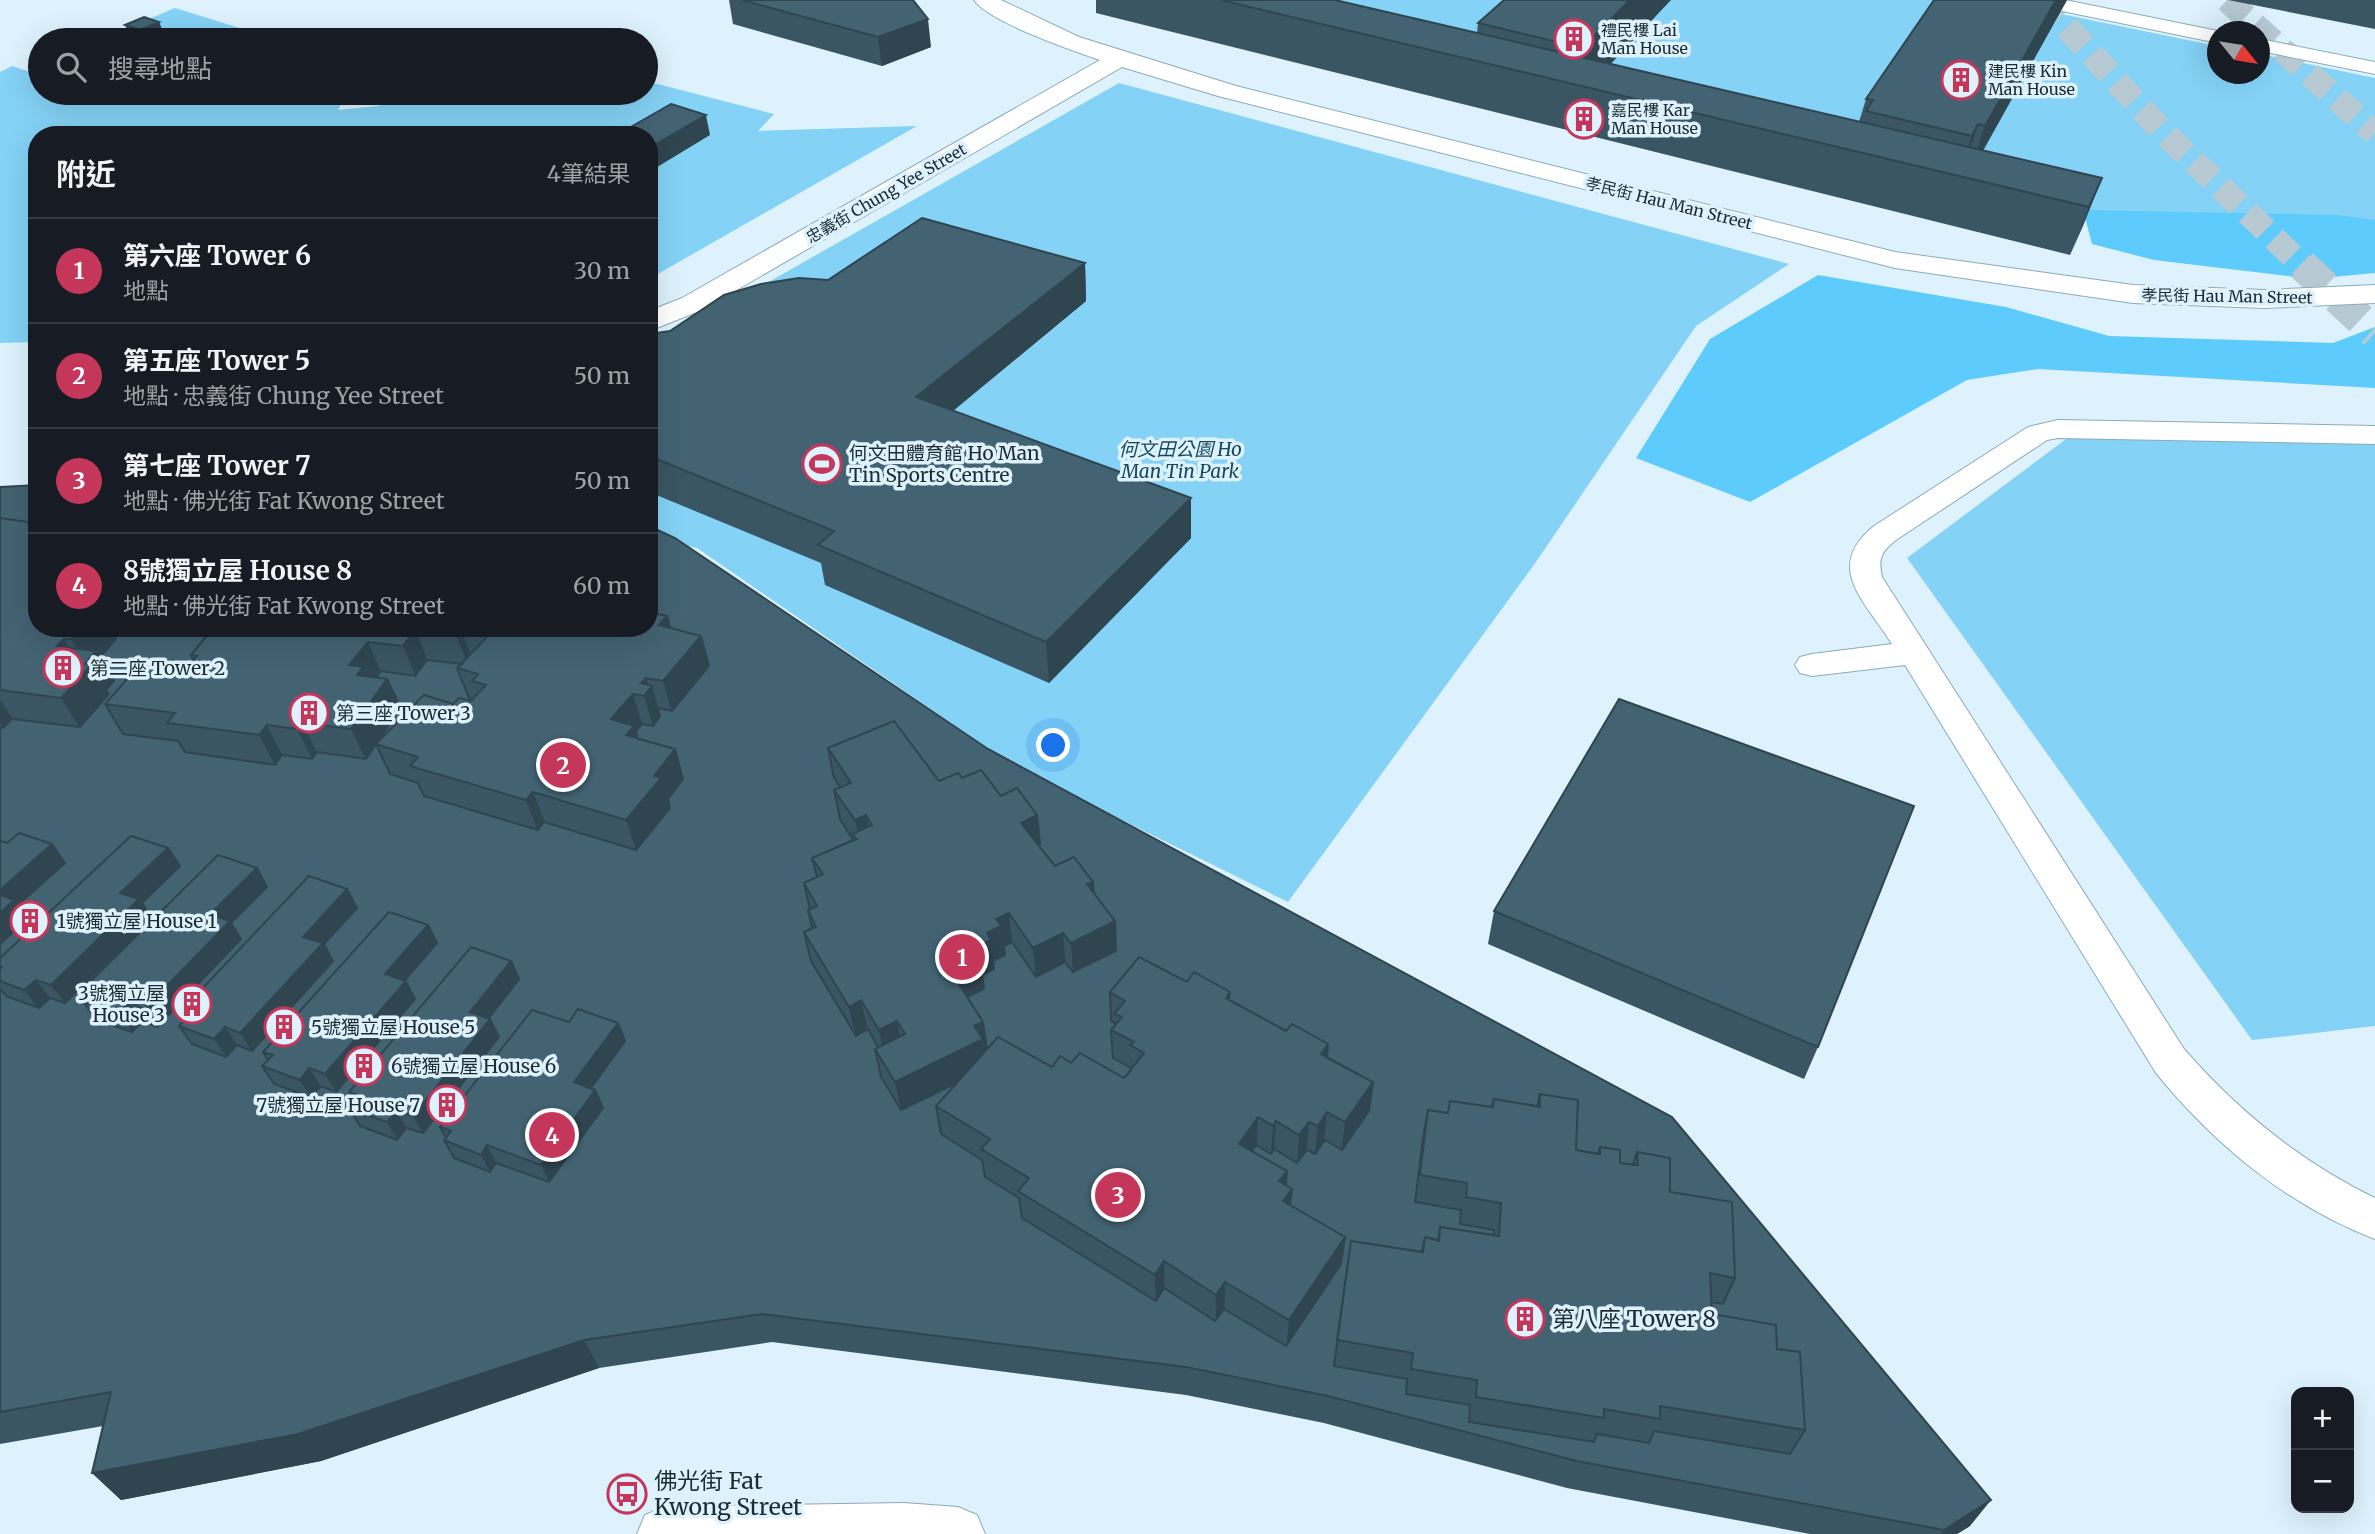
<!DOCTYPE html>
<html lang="zh-TW">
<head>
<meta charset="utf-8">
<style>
	:root { --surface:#171b24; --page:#242831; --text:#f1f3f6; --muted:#9ea1a6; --line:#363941; --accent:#c5365b }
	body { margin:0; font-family:Merriweather,"Noto Sans TC",serif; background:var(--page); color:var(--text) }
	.controls { position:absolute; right:21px; bottom:21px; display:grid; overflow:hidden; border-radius:14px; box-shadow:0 7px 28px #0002 }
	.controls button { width:63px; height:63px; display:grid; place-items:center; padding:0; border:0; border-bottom:2px solid var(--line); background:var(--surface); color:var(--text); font:35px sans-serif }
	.compass { position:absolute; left:2207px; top:21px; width:63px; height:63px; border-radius:50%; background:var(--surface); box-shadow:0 7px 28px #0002; rotate:120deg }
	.you { position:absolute; left:1054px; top:746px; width:24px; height:24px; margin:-18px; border:5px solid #fff; border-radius:50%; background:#1a73e8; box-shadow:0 0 0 10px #1a73e833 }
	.badge { display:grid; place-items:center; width:46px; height:46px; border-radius:50%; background:var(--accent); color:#fff; font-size:23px; font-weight:700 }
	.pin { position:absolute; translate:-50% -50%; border:4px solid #fff; box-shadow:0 2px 7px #0006 }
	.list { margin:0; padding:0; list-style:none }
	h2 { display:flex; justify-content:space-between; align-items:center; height:91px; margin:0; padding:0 28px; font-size:30px }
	h2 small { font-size:23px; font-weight:400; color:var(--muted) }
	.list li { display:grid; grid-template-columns:46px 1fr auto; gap:21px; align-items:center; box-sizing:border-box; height:105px; padding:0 28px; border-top:2px solid var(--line) }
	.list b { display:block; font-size:26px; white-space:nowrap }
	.list p { margin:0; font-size:23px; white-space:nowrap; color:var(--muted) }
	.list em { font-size:23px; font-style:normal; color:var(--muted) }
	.icon { flex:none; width:38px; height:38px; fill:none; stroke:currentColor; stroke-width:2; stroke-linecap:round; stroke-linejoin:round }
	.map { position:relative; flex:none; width:2375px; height:1534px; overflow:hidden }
	.search { position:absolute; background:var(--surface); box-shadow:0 7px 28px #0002; left:28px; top:28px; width:630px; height:77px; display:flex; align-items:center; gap:18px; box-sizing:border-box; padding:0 24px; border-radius:38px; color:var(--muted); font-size:26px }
	.panel { position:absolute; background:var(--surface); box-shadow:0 7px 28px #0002; left:28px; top:126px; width:630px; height:511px; border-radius:28px }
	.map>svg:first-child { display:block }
</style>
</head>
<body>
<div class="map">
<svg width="2375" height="1534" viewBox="0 0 2375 1534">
	<rect width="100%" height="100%" fill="#ddf2fd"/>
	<path fill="#84d2f6" d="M1180,0H1993L2217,46L2218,74H2260V54L2375,78V227L2214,228L2061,219Z
		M175,8L279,40H99Z
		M40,65V93H347L338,110L378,106L420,93H646V81L774,114L758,131L917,126L649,279V135H37V342L0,343V72L12,66L27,71Z
		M1119,83L1789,264L1696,326L1536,562L1288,902L1016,768L697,548L649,539V350Z
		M2074,433L2375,444V1026L2252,1040L1907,558Z"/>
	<path fill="#5dcbfb" d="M2083,210L2337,215L2375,220V273L2312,279L2154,260L2092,244Z
		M1818,275L2006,307L2109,336L2333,343L2375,327V388L2038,369L1967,380L1750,502L1636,458L1710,339Z"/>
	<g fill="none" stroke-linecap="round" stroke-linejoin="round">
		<path stroke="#b7cad4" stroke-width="25" stroke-dasharray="25 12" stroke-linecap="butt" d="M2042,0L2161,130L2304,267
			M2227,0L2375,133"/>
		<path stroke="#b7cad4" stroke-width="32" stroke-dasharray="32 16" stroke-linecap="butt" d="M2302,265L2375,333"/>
		<g stroke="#89abbc" stroke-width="2">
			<path id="service" d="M2065,0L2218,31L2221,32H2218V43L2057,10L2054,6L2057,2Z
				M2260,39L2375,62V74L2260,51Z
				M2058,420L2375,426V444L2058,438L2047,440L1896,540C1881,552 1878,558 1882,577L2184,1049C2238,1111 2301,1162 2375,1198V1239C2288,1206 2214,1144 2156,1073L1905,665L1812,676L1800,673L1795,665L1800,657L1812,654L1892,644C1865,601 1823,567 1874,526L2028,427Z"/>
		</g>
		<g stroke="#89abbc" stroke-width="2">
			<path id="minor" d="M974,0H1001L1079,37L1236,86L1895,252L2133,285L2265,290L2375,285V303L2265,308L2133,303L1895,268L1218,96L1122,67L702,310L649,331V311L682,298L1100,60C1073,51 989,22 974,0Z"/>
		</g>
		<g stroke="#89abbc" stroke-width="2">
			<path id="secondary" d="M904,1503L958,1507L977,1515L985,1534H637L645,1515L664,1507Z"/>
		</g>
		<use href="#service" fill="#fff" fill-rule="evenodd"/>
		<use href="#minor" fill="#fff" fill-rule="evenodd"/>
		<use href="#secondary" fill="#fff" fill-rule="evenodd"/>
	</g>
	<path fill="#3a5563" d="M729,0H913L931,47L882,66L733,24Z
		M1096,0H1335L1477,33L1478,23L1504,0L1610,64L1859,122L1866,99L2067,0L1983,151L2102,178L2070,255L1096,13Z
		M2228,0H2375V29Z
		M159,22L163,32L145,40L129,36L125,25Z
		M1085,263L1086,301L953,411L1191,498V538L1049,683L825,585L821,563L649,492V334L670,331L828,280Z
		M0,487L37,628H649L988,749L1672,1117L1970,1526L1957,1534H1810L1567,1488L1324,1423L1186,1395L772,1342L599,1368L321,1461L121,1500L92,1473L103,1426L0,1444Z
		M1494,911L1818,1047L1804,1079L1488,944Z"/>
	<path fill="#2f4550" d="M1630,0H1671L1588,88L1576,85L1582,48Z
		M2056,0H2067L1967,178L1985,126Z
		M928,19L931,47L882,66L878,37Z
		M159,22L163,32L144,40L140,30Z
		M706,115L710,135L649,172V148Z
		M1978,124L1961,177L1958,176L1972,136Z
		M2102,178L2083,226L2070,255L2089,207Z
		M1085,263L1086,301L921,437L916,397Z
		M1191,498V538L1049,683L1046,642Z
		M667,616L678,657L659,625Z
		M82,628H109L135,672L105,704L100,760L61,698L57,646L64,639L84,672L86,663L71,639Z
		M461,628H483L461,630L483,684L478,674L471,672L456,635Z
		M415,630L441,692L430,709L403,646Z
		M701,636L718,699L681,744L663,681Z
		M368,642L385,681L387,679L415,741L376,744L381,791L351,729L349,665Z
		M646,678L650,688L652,686L670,749L663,759L644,696L641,683Z
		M633,694L652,756L646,764L611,719Z
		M0,700L34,751L26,761L0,723Z
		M302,723L334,785L329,792L297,729Z
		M267,725L299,788L292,798L259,735Z
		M675,749L693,812L647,882L626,820L654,776Z
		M533,792L557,854L550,863L526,800Z
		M866,815L874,857L863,861L855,820Z
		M1037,815L1043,877L1021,823Z
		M52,844L168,848L347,889L511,961L534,1011L487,1145L512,1193L506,1202L481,1155L451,1131L440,1127L444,1140L441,1164L413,1116L396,1110L424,1158L415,1170L387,1122L359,1096L349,1092V1108L355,1123L325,1074L309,1068L340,1117L331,1128L300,1080L273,1055L263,1052L262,1066L273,1083L240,1033L225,1027L258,1077L248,1088L214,1039L190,1014L181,1011L179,1026V1059L144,1009L129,1003L165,1053L155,1063L118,1013L95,990L85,987L83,1002L89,1035L51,985L36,980L75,1030L64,1040L24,990L2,967L0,966V865Z
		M1093,882L1096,922L1087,884Z
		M1009,913L1016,975L991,1078L936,1106L908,1141L895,1082L887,1069L879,1030L897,1021L906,1065L952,973L987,933L996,919Z
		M1115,921L1118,983L1075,1004L1071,943Z
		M1063,933L1068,994L1039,1009L1033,948Z
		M861,1000L875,1061L863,1068L849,1007Z
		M618,1023L638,1073L564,1213L541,1165L574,1082Z
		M1328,1044L1324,1086L1321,1054Z
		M1373,1082L1365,1142L1338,1180L1345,1122Z
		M1327,1112L1321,1171L1312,1184L1318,1126Z
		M1258,1117L1255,1176L1239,1144Z
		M1276,1121L1272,1180L1269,1184L1273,1126Z
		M1309,1122L1304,1180L1295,1193L1299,1135Z
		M1287,1171L1292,1189L1288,1232L1279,1181Z
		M1345,1237L1338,1293L1284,1374L1289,1320Z
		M1164,1261L1165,1317L1156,1330L1155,1275Z
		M1225,1282L1224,1338L1215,1350L1216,1295Z
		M584,1340L599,1368L321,1461L121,1500L92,1473Z
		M1991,1500L1970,1526L1957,1534H1941L1944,1530Z"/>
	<path fill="#436373" stroke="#2f4550" stroke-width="2" fill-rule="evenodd" d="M742,0H913L928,19L878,37Z
		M1221,0H1335L2102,178L2089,207Z
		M1504,0H1630L1582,48L1478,23Z
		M1934,0H2056L1985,126L1978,124L1972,136L1866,111L1873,100L1866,99Z
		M144,17L159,22L140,30L125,25Z
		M671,104L706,115L649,148V135H617Z
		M922,218L1085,263L916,397L1191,498L1046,642L818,545L834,531L649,456V334L670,331L724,295L761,284L799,278L828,280Z
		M37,485V521L35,523L0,518V487Z
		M0,518L35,523L37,521V628H82L71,639H64L57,646L96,651L85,664L91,665L61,698L0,690Z
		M649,526L675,538L988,749L1672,1117L1991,1500L1944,1530L1577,1461L1328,1396L1186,1367L762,1314L584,1340L298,1434L92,1473L111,1392L0,1412V989L6,996L39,1008L50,998L65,1003L152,918L142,903L180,866L168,848L131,836L0,958V944L28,919L18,905L65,863L52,844L19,833L7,843L0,841V727L3,728L12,719L80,727L109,694L106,690L114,681L100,657L116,639L111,631L127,633L131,628H199L212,630L191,655L193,660L190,664L152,658L141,671H134L105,704L123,734L178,741L185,752L275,765L282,755L312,759L317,752L366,759L401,708L387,679L376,677L381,671L415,676L427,660L462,664L457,668L469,698L473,699L471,701L459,698L453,704L424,695L376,744L390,774L418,783L424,796L538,830L544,822L636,850L670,808L668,799L683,779L675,749L638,739L636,731L642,724L653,726L660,716L658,708L672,711L709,666L701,636L670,628L667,616L649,612ZM894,721L939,781L958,773L962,778L981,770L1001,796L1017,788L1037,815L1040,844L1038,845L1055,866L1074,857L1093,882L1094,893L1115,921L1116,951L1073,972L1065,962L1036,977L1012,942L1004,946L1005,955L993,961L994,969L982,975L984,989L967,997L983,1022L987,1049L998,1037L1052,1067L1060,1056L1071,1063L1080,1053L1124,1078L1131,1070V1068L1113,1058L1111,1030L1115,1026V1023L1111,1021L1110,992L1139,957L1187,982L1194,972L1230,992L1229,1000L1286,1031L1292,1024L1328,1044L1327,1058L1373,1082L1369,1111L1342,1150L1325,1140L1315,1154L1307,1150L1297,1163L1274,1149L1271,1154L1256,1145L1252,1151L1287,1171L1286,1185L1292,1189L1290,1205L1345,1237L1341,1264L1286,1346L1224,1309L1215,1321L1164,1288L1156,1301L1022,1218L1019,1198L985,1177L982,1160L941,1134L936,1106L957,1083L901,1110L881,1077L875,1049L878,1047L868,1029L856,1036L811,961L804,932L812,928L808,910L810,909L804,883L817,877L812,858L853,840L840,819L834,790L840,787L834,778L828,748ZM218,855L257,868L267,887L231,923L241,939L157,1027L143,1021L132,1032L97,1020L83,1002L91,994L85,987ZM309,876L347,889L357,908L324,944L333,961L252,1051L237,1045L226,1057L192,1044L179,1026L186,1019L181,1011ZM389,912L428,925L437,943L405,980L415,999L336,1092L321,1086L311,1097L274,1084L262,1066L268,1060L263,1052ZM471,947L511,961L519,979L489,1018L490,1019L499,1037L423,1133L406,1128L397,1140L360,1126L349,1108L355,1101L349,1092ZM578,1009L618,1023L625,1041L591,1088L595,1090L603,1108L549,1182L496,1163L490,1172L454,1158L444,1140L446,1138L440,1127L532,1010L569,1022ZM1540,1094L1578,1100L1576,1150L1598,1154L1600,1147L1620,1150V1163L1633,1165L1637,1152L1670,1158V1192L1732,1202L1735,1278L1723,1304L1711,1302L1712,1314L1776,1325L1777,1349L1800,1352L1805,1430L1790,1454L1654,1431L1649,1443L1597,1434L1594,1442L1469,1422L1470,1405L1406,1394L1407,1379L1334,1366L1351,1241L1422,1252L1425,1237L1438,1240L1440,1227L1494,1235V1230L1460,1224L1461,1210L1415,1202L1423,1138L1428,1110L1448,1113L1450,1101L1492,1107L1494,1099L1537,1106Z
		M649,612L667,616L659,625L701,636L663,681L646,678L641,683L652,686L644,696L633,694L611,719L634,726L626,735L675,749L654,776L661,778L626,820L533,792L526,800L410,766L418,757L376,744L424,695L453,704L459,698L471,701L486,685L472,681L478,674L457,668L487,637L461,630L463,628H649Z
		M213,628H461L456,635L415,630L403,646L368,642L349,665L363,667L357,675L387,679L351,729L302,723L297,729L267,725L259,735L167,723L175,713L105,704L134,671H141L152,658L190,664L197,656L191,655Z
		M1619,699L1914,806L1818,1047L1494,911Z
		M894,721L939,781L958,773L962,778L981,770L1001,796L1017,788L1037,815L1021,823L1055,866L1074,857L1093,882L1087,884L1115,921L1071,943L1063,933L1033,948L1009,913L996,919L1001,926L987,933L991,940L973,948L980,959L952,973L983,1022L974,1026L983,1039L895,1082L875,1049L905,1034L897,1021L879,1030L861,1000L849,1007L804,932L816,927L808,910L817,906L804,883L823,874L812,858L857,839L852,834L872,825L866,815L855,820L834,790L851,783L828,748Z
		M19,833L52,844L0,890V841L7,843Z
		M131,836L168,848L120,893L139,899L51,985L36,980L24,990L0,981V969L2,967L0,966V958Z
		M218,855L257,868L210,914L230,921L144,1009L129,1003L118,1013L83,1002L95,990L85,987Z
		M309,876L347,889L303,937L323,943L240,1033L225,1027L214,1039L179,1026L190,1014L181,1011Z
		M0,895L14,900L0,913Z
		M389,912L428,925L385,974L406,981L325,1074L309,1068L300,1080L262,1066L273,1055L263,1052Z
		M471,947L511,961L470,1012L490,1019L413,1116L396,1110L387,1122L349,1108L359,1096L349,1092Z
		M1139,957L1187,982L1194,972L1230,992L1226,998L1286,1031L1292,1024L1328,1044L1321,1054L1373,1082L1345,1122L1327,1112L1318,1126L1309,1122L1299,1135L1276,1121L1273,1126L1258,1117L1239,1144L1287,1171L1279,1181L1292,1189L1283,1201L1345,1237L1289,1320L1225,1282L1216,1295L1164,1261L1155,1275L1018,1191L1029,1178L981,1149L990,1139L936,1106L998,1037L1052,1067L1060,1056L1071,1063L1080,1053L1124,1078L1144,1053L1130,1045L1134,1042L1111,1030L1122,1017L1114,1014L1125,1001L1110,992Z
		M578,1009L618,1023L574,1082L595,1090L541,1165L487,1145L481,1155L444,1140L451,1131L440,1127L532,1010L569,1022Z
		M1540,1094L1578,1100L1576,1150L1600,1154V1147L1620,1150V1163L1638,1165L1637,1152L1670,1158V1192L1732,1202L1735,1278L1710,1273L1712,1314L1776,1325L1777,1349L1800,1352L1805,1430L1660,1406V1419L1604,1409V1418L1476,1397L1477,1380L1411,1369L1413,1353L1337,1340L1351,1241L1423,1252L1425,1237L1439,1241L1440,1227L1499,1236L1501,1203L1466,1197L1467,1183L1420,1175L1428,1110L1448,1113L1450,1101L1493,1107L1494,1099L1540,1107Z"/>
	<defs>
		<g id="building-ring" transform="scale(2.0125)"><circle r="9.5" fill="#ddf2fd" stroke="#c5365b" stroke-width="1.5"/><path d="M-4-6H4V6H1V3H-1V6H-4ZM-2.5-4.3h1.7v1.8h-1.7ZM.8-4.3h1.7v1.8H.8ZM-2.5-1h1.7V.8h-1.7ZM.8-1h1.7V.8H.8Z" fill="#c5365b"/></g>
		<g id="stadium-ring" transform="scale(2.0125)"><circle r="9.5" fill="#ddf2fd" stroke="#c5365b" stroke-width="1.5"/><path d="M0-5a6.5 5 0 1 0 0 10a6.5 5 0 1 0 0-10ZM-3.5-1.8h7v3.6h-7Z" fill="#c5365b"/></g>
		<g id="bus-ring" transform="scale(2.0125)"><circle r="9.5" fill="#ddf2fd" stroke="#c5365b" stroke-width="1.5"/><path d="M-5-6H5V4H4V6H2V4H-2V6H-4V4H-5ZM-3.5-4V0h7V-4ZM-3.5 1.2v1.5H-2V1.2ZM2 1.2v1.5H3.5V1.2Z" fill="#c5365b"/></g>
	</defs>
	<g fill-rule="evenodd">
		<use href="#building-ring" x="1574" y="39"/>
		<use href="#building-ring" x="1961" y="80"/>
		<use href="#building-ring" x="1584" y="119"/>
		<use href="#stadium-ring" x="822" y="464"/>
		<use href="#building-ring" x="63" y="668"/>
		<use href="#building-ring" x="309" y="713"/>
		<use href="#building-ring" x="30" y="921"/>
		<use href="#building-ring" x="192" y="1004"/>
		<use href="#building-ring" x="284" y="1027"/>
		<use href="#building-ring" x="364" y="1066"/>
		<use href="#building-ring" x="447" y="1105"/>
		<use href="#building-ring" x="1525" y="1319"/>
		<use href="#bus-ring" x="627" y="1494"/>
	</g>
	<g text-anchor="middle" stroke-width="7" stroke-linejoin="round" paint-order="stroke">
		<g font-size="16" fill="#1e2c32" stroke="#ddf2fd" text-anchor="start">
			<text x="1601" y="36">禮民樓 Lai<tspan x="1601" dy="18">Man House</tspan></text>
			<text x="1988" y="77">建民樓 Kin<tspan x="1988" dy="18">Man House</tspan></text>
			<text x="1611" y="116">嘉民樓 Kar<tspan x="1611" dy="18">Man House</tspan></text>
		</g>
		<g font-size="16" fill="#1e2c32" stroke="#ddf2fd">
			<text transform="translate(886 193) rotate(-30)" y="6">忠義街 Chung Yee Street</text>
			<text transform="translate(1669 203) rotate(14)" y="6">孝民街 Hau Man Street</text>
			<text transform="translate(2227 296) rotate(1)" y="6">孝民街 Hau Man Street</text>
		</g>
		<g font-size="19" font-style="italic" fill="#19485c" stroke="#ddf2fd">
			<text x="1180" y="456">何文田公園 Ho<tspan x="1180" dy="22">Man Tin Park</tspan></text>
		</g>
		<g font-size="19" fill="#1e2c32" stroke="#ddf2fd" text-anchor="start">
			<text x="849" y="460">何文田體育館 Ho Man<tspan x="849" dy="22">Tin Sports Centre</tspan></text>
			<text x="90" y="675">第二座 Tower 2</text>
			<text x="336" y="720">第三座 Tower 3</text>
			<text x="57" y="928">1號獨立屋 House 1</text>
			<text x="165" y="1000" text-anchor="end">3號獨立屋<tspan x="165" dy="22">House 3</tspan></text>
			<text x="311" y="1034">5號獨立屋 House 5</text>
			<text x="391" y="1073">6號獨立屋 House 6</text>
			<text x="420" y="1112" text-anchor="end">7號獨立屋 House 7</text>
		</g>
		<g font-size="23" fill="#1e2c32" stroke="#ddf2fd" text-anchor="start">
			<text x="1552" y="1327">第八座 Tower 8</text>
			<text x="654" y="1489">佛光街 Fat<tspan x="654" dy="26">Kwong Street</tspan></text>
		</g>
	</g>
</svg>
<div class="controls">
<button>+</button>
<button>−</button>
</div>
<svg class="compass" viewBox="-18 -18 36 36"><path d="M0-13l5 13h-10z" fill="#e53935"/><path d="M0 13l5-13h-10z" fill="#9ea1a6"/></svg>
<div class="you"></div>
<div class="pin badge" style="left:962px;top:957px">1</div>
<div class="pin badge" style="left:563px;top:765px">2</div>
<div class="pin badge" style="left:1118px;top:1195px">3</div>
<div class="pin badge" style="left:552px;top:1135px">4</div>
<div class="search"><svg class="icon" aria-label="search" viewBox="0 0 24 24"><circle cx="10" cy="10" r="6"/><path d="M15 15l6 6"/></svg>搜尋地點</div>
<section class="panel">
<h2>附近<small>4筆結果</small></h2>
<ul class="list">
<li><span class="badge">1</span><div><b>第六座 Tower 6</b><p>地點</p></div><em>30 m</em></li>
<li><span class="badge">2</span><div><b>第五座 Tower 5</b><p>地點 · 忠義街 Chung Yee Street</p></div><em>50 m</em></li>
<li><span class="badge">3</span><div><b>第七座 Tower 7</b><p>地點 · 佛光街 Fat Kwong Street</p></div><em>50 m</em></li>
<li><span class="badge">4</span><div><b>8號獨立屋 House 8</b><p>地點 · 佛光街 Fat Kwong Street</p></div><em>60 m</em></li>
</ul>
</section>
</div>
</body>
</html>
